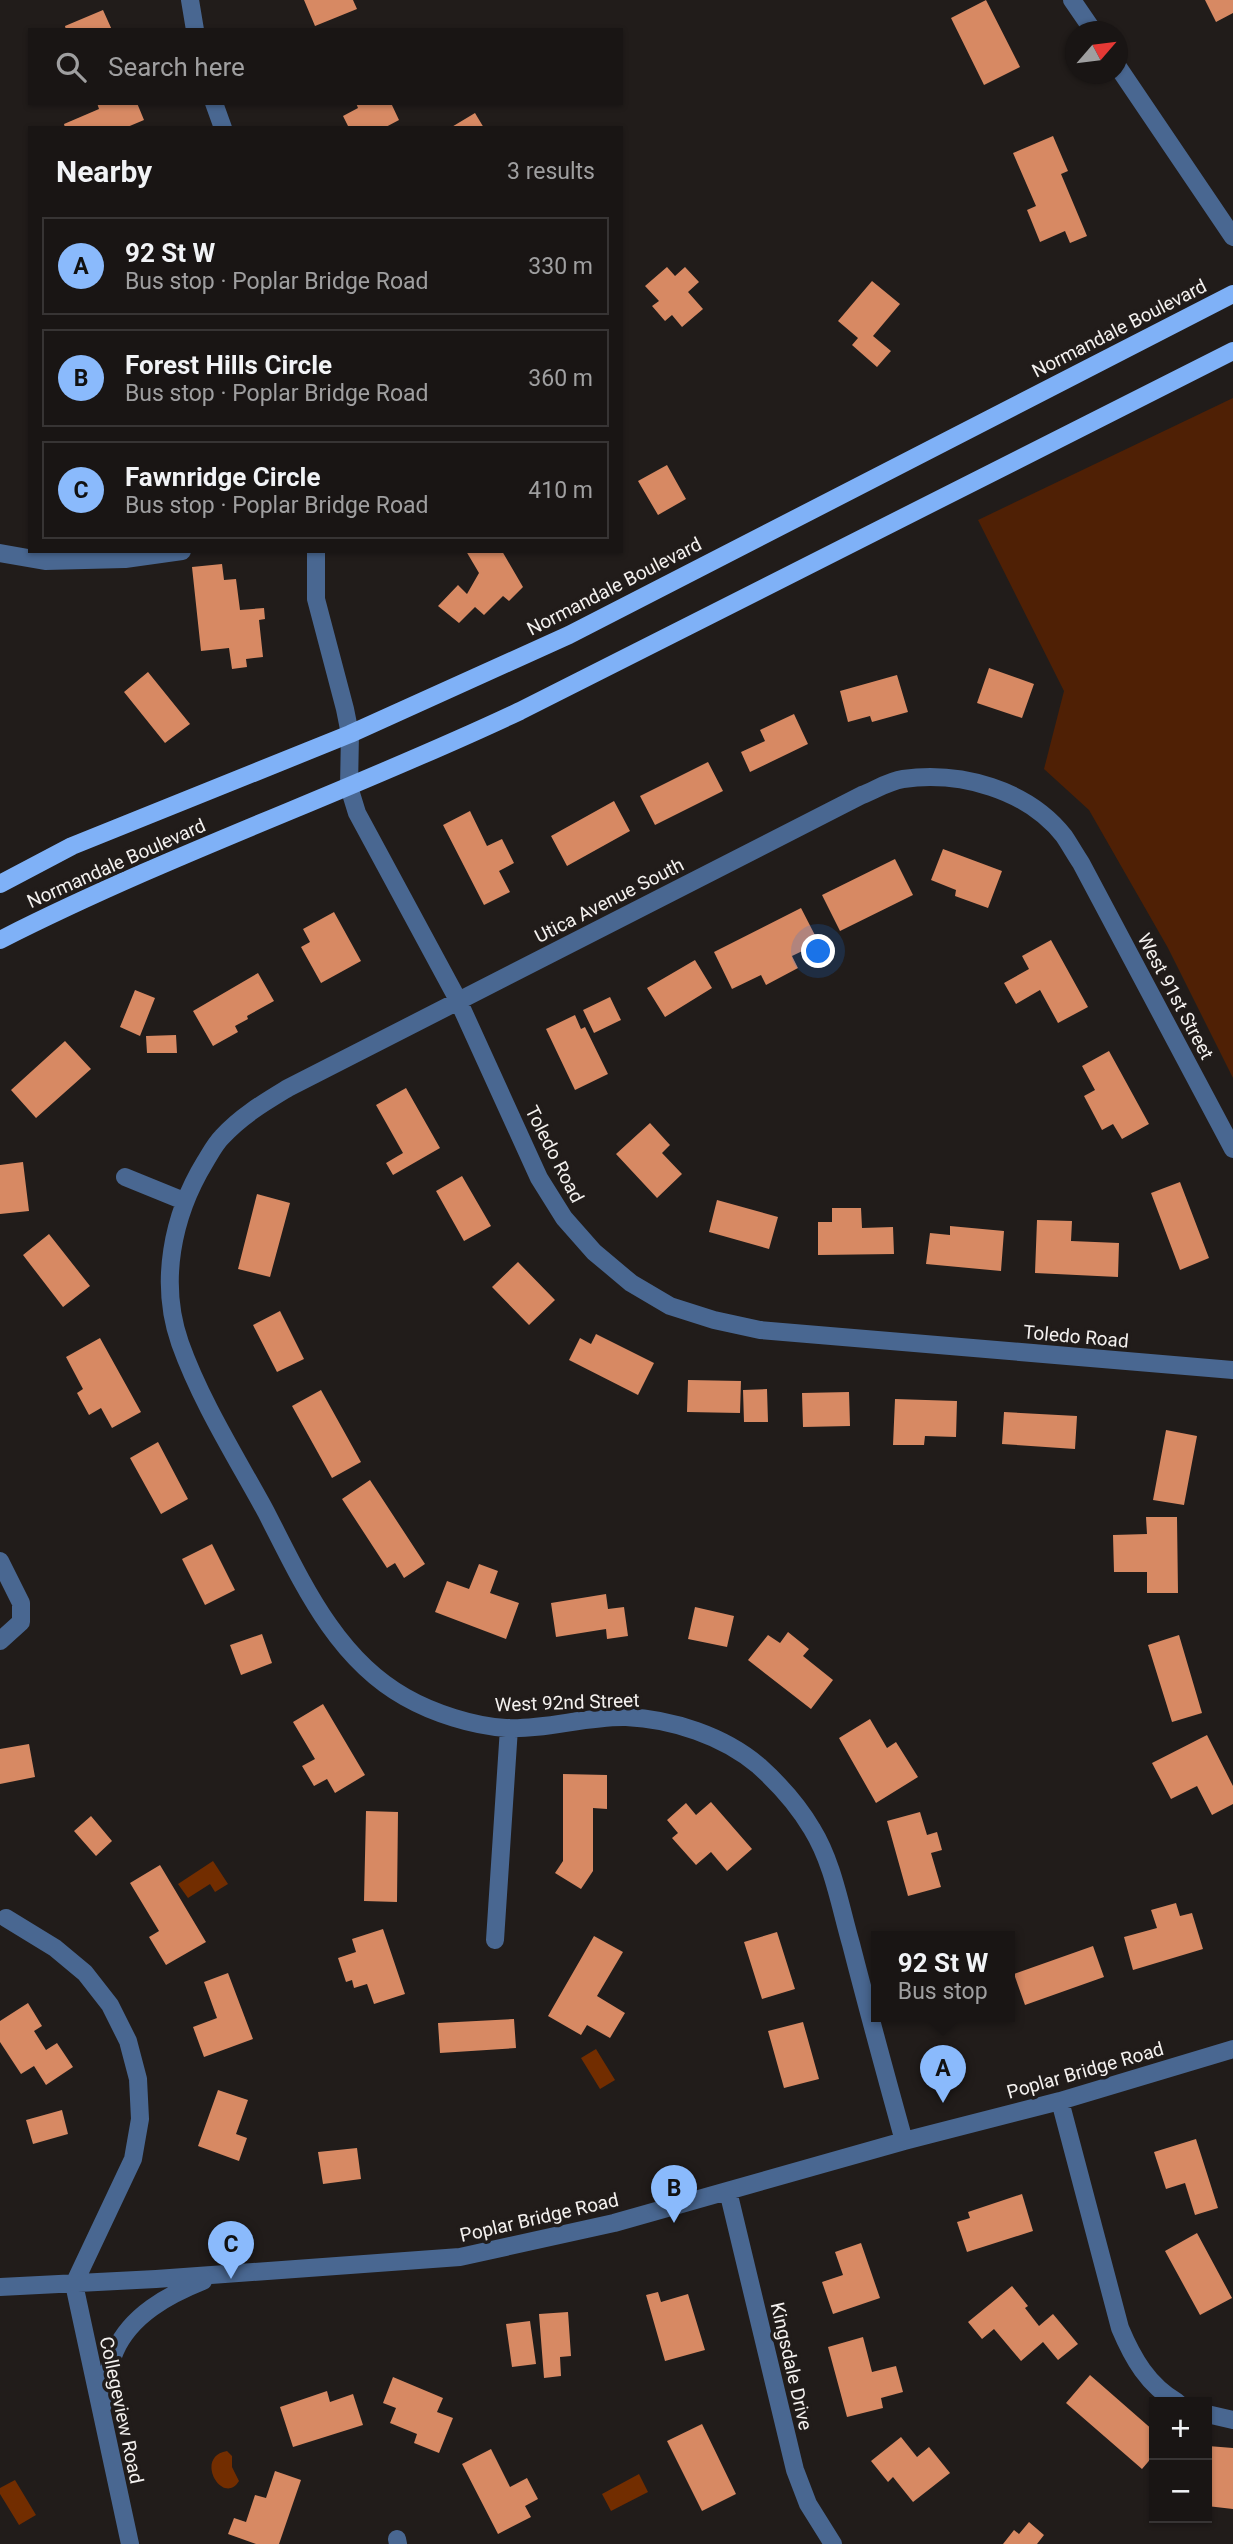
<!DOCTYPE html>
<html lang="en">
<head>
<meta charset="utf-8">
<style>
	:root { --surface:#191514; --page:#262222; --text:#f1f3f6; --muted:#9f9fa0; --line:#373434; --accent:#8abafc }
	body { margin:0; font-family:Roboto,sans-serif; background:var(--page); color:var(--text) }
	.controls { position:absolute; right:21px; bottom:21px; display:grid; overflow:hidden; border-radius:0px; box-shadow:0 2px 5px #0004 }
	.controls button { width:63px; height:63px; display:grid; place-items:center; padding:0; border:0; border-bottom:2px solid var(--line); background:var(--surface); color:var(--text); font:35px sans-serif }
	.compass { position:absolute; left:1065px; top:21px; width:63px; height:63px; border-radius:50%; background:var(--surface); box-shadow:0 2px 5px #0004; rotate:62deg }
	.you { position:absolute; left:819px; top:952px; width:24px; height:24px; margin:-18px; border:5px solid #fff; border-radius:50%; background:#1a73e8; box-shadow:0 0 0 10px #1a73e833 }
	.badge { display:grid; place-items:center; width:46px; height:46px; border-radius:50%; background:var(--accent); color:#111; font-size:23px; font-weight:700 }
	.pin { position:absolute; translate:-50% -58px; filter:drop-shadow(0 2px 4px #0008) }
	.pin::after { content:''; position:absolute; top:37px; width:24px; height:21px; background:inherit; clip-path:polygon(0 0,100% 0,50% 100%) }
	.popup { position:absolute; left:871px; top:1931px; width:144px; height:91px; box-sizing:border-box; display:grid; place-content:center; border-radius:0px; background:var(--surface); filter:drop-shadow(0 2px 5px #0005); font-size:23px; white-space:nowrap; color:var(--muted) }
	.popup b { font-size:26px; color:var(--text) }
	.popup::after { content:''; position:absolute; left:50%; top:100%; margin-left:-14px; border:14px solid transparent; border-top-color:var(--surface) }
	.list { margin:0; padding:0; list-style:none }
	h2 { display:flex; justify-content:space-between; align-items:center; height:91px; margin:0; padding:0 28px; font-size:30px }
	h2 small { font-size:23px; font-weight:400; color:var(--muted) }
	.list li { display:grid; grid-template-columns:46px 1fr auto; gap:21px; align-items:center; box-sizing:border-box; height:98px; margin:0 14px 14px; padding:0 14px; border:2px solid var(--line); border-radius:0px }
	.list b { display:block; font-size:26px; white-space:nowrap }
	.list p { margin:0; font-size:23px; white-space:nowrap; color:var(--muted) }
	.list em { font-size:23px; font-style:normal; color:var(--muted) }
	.icon { flex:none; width:38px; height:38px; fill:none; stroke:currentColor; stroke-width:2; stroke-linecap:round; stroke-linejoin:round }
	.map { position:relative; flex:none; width:1233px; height:2544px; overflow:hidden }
	.search { position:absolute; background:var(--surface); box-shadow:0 2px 5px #0004; left:28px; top:28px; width:595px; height:77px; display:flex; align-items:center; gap:18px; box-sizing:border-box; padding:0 24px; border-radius:0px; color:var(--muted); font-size:26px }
	.panel { position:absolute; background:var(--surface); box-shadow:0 2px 5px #0004; left:28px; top:126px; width:595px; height:427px; border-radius:0px }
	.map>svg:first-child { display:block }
</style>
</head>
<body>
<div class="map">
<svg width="1233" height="2544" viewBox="0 0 1233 2544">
	<rect width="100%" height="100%" fill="#211c1a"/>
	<path fill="#4f2005" d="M1233,398V1078L1168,948L1089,810L1044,769L1064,691L978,520Z"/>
	<path fill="#722d00" d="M213,1861L228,1884L215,1892L210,1884L188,1898L178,1884Z
		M596,2049L615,2080L600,2089L581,2058Z
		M227,2451L232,2456V2467L239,2481C223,2507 193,2457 227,2451Z
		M639,2474L648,2492L611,2511L602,2494Z
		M15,2480L36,2515L19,2525L0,2494V2488Z"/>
	<path fill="#d78963" d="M304,0H353L357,9L315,26Z
		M986,0L1020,67L984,85L951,18Z
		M1205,0H1233V13L1216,22Z
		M103,10L112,30H66L65,26Z
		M97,103H137L144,120L125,128H65L64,124L99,109Z
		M356,103H391L399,120L384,128H349L343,116L358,108Z
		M475,113L484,128H450Z
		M1053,136L1068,171L1061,174L1087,236L1070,243L1065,231L1040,242L1027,210L1036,206L1013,153Z
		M667,267L675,276L685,267L699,282L688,292L703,309L682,327L672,315L665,321L652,306L659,301L645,286Z
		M872,281L900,304L873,336L891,351L877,367L852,345L858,338L838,321Z
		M667,465L686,499L658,515L638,481Z
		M466,551H502L523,587L509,601L503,596L484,615L475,607L459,623L438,606L458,585L467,594L479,573Z
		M222,564L224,580L236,579L240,610L264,608L265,619L259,620L263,657L246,659L247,667L232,669L229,648L201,651L192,567Z
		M989,668L1034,684L1022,718L977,703Z
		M148,672L190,724L165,743L124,692Z
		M897,675L908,712L872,722L870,716L848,722L840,691Z
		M794,714L808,744L750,772L741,752L765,741L760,730Z
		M708,762L723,791L655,825L640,796Z
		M614,801L630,831L567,866L551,836Z
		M470,811L487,846L502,839L514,863L499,871L510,892L484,905L443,825Z
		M943,849L1002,871L988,908L955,896L956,890L931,880Z
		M895,859L913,895L840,931L822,895Z
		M801,908L819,943L792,956L798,968L766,985L761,975L732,989L714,952Z
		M334,912L361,961L321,983L301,947L310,942L303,929Z
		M1051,940L1088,1007L1058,1023L1040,990L1016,1004L1004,983L1029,969L1022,956Z
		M695,960L712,988L665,1017L647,988Z
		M258,973L274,1001L247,1016L248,1019L235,1026L238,1032L213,1046L193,1011Z
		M135,990L155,998L140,1036L120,1027Z
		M610,997L621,1020L594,1033L583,1010Z
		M575,1015L581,1029L585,1027L608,1074L575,1090L546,1029Z
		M176,1035L177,1053H147L146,1036Z
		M65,1041L91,1069L36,1118L11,1090Z
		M1109,1051L1149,1124L1122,1139L1113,1124L1102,1130L1084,1096L1095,1090L1082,1066Z
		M406,1088L440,1148L393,1175L386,1163L403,1153L376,1105Z
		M650,1123L670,1145L662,1153L682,1174L657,1198L616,1154Z
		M23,1162L29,1211L0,1214V1165Z
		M462,1176L491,1226L464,1241L436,1191Z
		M1180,1182L1209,1258L1180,1270L1151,1193Z
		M257,1194L290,1203L270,1277L238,1269Z
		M717,1200L778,1217L769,1249L709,1232Z
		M832,1208H861L862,1228L893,1227L894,1254L818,1255V1222H832Z
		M1037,1220L1072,1221L1071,1241L1119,1243L1118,1277L1035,1273Z
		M950,1226L1004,1231L1001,1271L926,1264L930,1233L950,1235Z
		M49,1234L90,1286L63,1307L23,1255Z
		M518,1262L555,1300L529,1325L492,1287Z
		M280,1311L304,1359L277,1372L253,1325Z
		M596,1334L654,1363L638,1395L569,1360L580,1338L591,1344Z
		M100,1338L141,1412L112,1428L101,1408L89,1415L77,1393L83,1389L66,1357Z
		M688,1380L741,1381L740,1413L687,1412Z
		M767,1389L768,1422H744L743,1390Z
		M321,1390L361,1462L332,1478L292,1406Z
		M849,1392L850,1426L803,1427L802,1393Z
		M895,1399L957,1401L956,1437L925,1436L924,1445H893Z
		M1004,1412L1077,1416L1075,1449L1002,1444Z
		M1166,1430L1197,1436L1184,1505L1153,1500Z
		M158,1442L188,1499L161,1514L130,1458Z
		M370,1480L425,1564L404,1578L395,1563L387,1568L342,1499Z
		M1146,1517H1177L1178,1593H1147V1572H1114L1113,1535L1147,1534Z
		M212,1544L235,1590L205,1605L182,1559Z
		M479,1564L498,1571L490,1593L519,1603L506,1639L435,1612L447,1581L469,1589Z
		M606,1594L608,1609L624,1607L628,1636L607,1639L606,1629L556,1637L551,1603Z
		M695,1607L734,1616L727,1647L688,1639Z
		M788,1632L809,1649L803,1656L833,1680L811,1709L748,1660L768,1635L780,1643Z
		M262,1634L272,1663L241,1675L230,1645Z
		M1179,1635L1202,1713L1172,1722L1148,1645Z
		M323,1704L365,1775L335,1793L327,1779L314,1786L302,1766L315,1759L293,1722Z
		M870,1719L887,1748L896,1742L918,1777L876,1803L839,1738Z
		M1207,1735L1233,1786V1804L1212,1815L1197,1786L1171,1799L1152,1763Z
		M29,1744L35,1777L0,1784V1749Z
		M563,1774L607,1775V1809L593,1808V1871L581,1889L555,1873L563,1861Z
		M711,1802L752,1849L727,1871L711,1852L696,1865L672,1838L678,1833L667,1820L686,1803L696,1815Z
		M366,1811L398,1812L397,1902L364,1901Z
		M920,1812L927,1835L937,1832L942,1850L931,1853L941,1887L908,1896L887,1821Z
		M91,1816L112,1841L96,1856L74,1831Z
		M160,1865L206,1942L166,1965L149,1937L159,1931L130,1883Z
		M1176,1903L1180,1916L1192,1913L1203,1949L1133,1970L1124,1937L1157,1928L1151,1910Z
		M383,1929L405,1994L374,2004L367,1984L354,1988L352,1980L346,1982L338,1958L356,1952L352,1939Z
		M777,1932L795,1989L762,1999L744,1942Z
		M594,1936L623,1952L597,1996L625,2013L610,2038L587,2025L581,2035L548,2016Z
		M1093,1946L1104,1977L1025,2005L1014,1974Z
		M228,1973L253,2039L204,2057L193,2027L217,2018L204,1982Z
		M28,2003L42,2026L34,2031L46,2050L57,2043L73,2067L46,2085L34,2066L21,2074L0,2042V2021Z
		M514,2019L516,2048L440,2053L438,2023Z
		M803,2022L819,2079L784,2088L768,2031Z
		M218,2090L248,2100L236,2134L247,2138L239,2161L198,2146Z
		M62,2110L68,2134L33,2144L26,2120Z
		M1196,2139L1218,2208L1195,2215L1185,2183L1166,2189L1154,2152Z
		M357,2148L361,2179L323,2184L318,2152Z
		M1022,2194L1033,2231L967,2252L957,2222L970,2218L968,2212Z
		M1197,2233L1232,2298L1200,2315L1165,2251Z
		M861,2243L880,2298L833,2314L822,2282L843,2275L835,2252Z
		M1012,2286L1028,2306L1025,2308L1039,2326L1053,2314L1078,2344L1058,2360L1043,2342L1021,2361L994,2329L982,2339L968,2322Z
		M658,2292L661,2302L688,2294L705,2350L665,2361L646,2295Z
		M568,2312L571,2356L560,2357L561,2376L544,2378L539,2314Z
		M530,2321L536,2364L512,2367L506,2324Z
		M863,2337L872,2372L896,2366L903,2392L881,2398L883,2408L847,2417L828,2347Z
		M1090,2375L1154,2431V2455L1142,2469L1066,2403Z
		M393,2377L443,2398L437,2412L453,2418L439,2453L414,2443L417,2434L390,2423L396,2408L383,2403Z
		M327,2391L330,2402L353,2394L363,2425L293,2447L280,2407Z
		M702,2424L736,2494L702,2511L667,2441Z
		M901,2437L917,2457L929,2447L950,2473L913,2502L893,2477L888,2482L871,2461Z
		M1208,2446L1233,2448V2509L1207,2506Z
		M491,2449L510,2487L527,2478L538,2499L525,2506L531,2517L498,2534L462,2464Z
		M275,2471L301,2480L279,2544H256L228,2534L234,2518L246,2522L255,2495L266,2498Z
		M1029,2522L1044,2535L1037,2544H1003L1014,2530L1019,2534Z"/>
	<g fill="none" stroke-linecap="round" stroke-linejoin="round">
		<path stroke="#496791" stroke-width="18" d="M190,0L195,30
			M1072,0L1094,32
			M1118,67L1233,237
			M214,103L223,128
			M316,551V599L345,709L350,734L349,787L357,813L458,1000L539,1178L564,1218L594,1252L631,1283L670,1306L714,1320L760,1330L1233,1370
			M0,553L45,561L125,559L182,551
			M125,1177L184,1201
			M0,1561L21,1603V1622L0,1641
			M6,1918L55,1948L85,1973L110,2005L128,2041L138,2079L140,2119L133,2159L74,2284L130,2544
			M495,1940L509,1728
			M1060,2101L1120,2328C1133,2359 1148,2385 1177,2402
			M904,2141C886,2076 868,2010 851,1944C840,1906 833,1863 812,1829C798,1805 780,1785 759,1766C724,1736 672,1719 626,1717C586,1716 546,1730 506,1728C473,1726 433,1713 405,1697C335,1658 301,1580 266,1512C236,1457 201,1402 180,1343C159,1283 172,1216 205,1162C210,1154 215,1144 222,1137C241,1116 265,1102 288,1088L862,795C875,790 889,781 903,779C960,771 1027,789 1064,836C1070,845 1075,854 1081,863L1233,1149
			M728,2191L795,2470L808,2504L833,2544
			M0,2287L156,2279L460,2257L614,2223L904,2141L1060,2101L1233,2049
			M103,2405C106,2388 108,2368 115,2351C131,2315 168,2295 203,2281
			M1207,2414L1233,2420
			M397,2539L398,2544"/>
		<path stroke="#7fb1f7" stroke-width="18" d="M0,884L72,846L350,734L569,635L1233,294
			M0,940C169,854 349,792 520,711L1233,351"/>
	</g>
	<g text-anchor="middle" stroke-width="7" stroke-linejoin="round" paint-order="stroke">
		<g font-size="19" fill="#f4f1ef" stroke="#211c1a">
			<text transform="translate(1119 328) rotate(-27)" y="7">Normandale Boulevard</text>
			<text transform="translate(614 586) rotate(-27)" y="7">Normandale Boulevard</text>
			<text transform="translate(116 863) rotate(-24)" y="7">Normandale Boulevard</text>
			<text transform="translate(609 900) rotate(-27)" y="7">Utica Avenue South</text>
			<text transform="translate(1176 996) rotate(62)" y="7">West 91st Street</text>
			<text transform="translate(555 1154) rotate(63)" y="7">Toledo Road</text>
			<text transform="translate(1076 1336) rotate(5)" y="7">Toledo Road</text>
			<text transform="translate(567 1702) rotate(-2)" y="7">West 92nd Street</text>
			<text transform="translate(1085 2070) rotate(-16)" y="7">Poplar Bridge Road</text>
			<text transform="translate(539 2217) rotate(-13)" y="7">Poplar Bridge Road</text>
			<text transform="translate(792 2366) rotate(77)" y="7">Kingsdale Drive</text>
			<text transform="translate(122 2410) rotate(78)" y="7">Collegeview Road</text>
		</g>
	</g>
</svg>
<div class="controls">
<button>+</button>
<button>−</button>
</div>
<svg class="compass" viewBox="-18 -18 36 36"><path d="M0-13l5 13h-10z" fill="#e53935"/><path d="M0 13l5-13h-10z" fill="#9f9fa0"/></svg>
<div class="you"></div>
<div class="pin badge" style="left:943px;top:2103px">A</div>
<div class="popup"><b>92 St W</b>Bus stop</div>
<div class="pin badge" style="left:674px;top:2223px">B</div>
<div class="pin badge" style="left:231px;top:2279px">C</div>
<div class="search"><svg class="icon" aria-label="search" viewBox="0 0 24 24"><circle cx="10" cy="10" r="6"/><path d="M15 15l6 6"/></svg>Search here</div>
<section class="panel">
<h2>Nearby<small>3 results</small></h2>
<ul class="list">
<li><span class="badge">A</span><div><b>92 St W</b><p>Bus stop · Poplar Bridge Road</p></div><em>330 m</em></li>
<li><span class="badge">B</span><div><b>Forest Hills Circle</b><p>Bus stop · Poplar Bridge Road</p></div><em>360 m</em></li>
<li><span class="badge">C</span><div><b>Fawnridge Circle</b><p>Bus stop · Poplar Bridge Road</p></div><em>410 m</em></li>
</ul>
</section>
</div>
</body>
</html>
